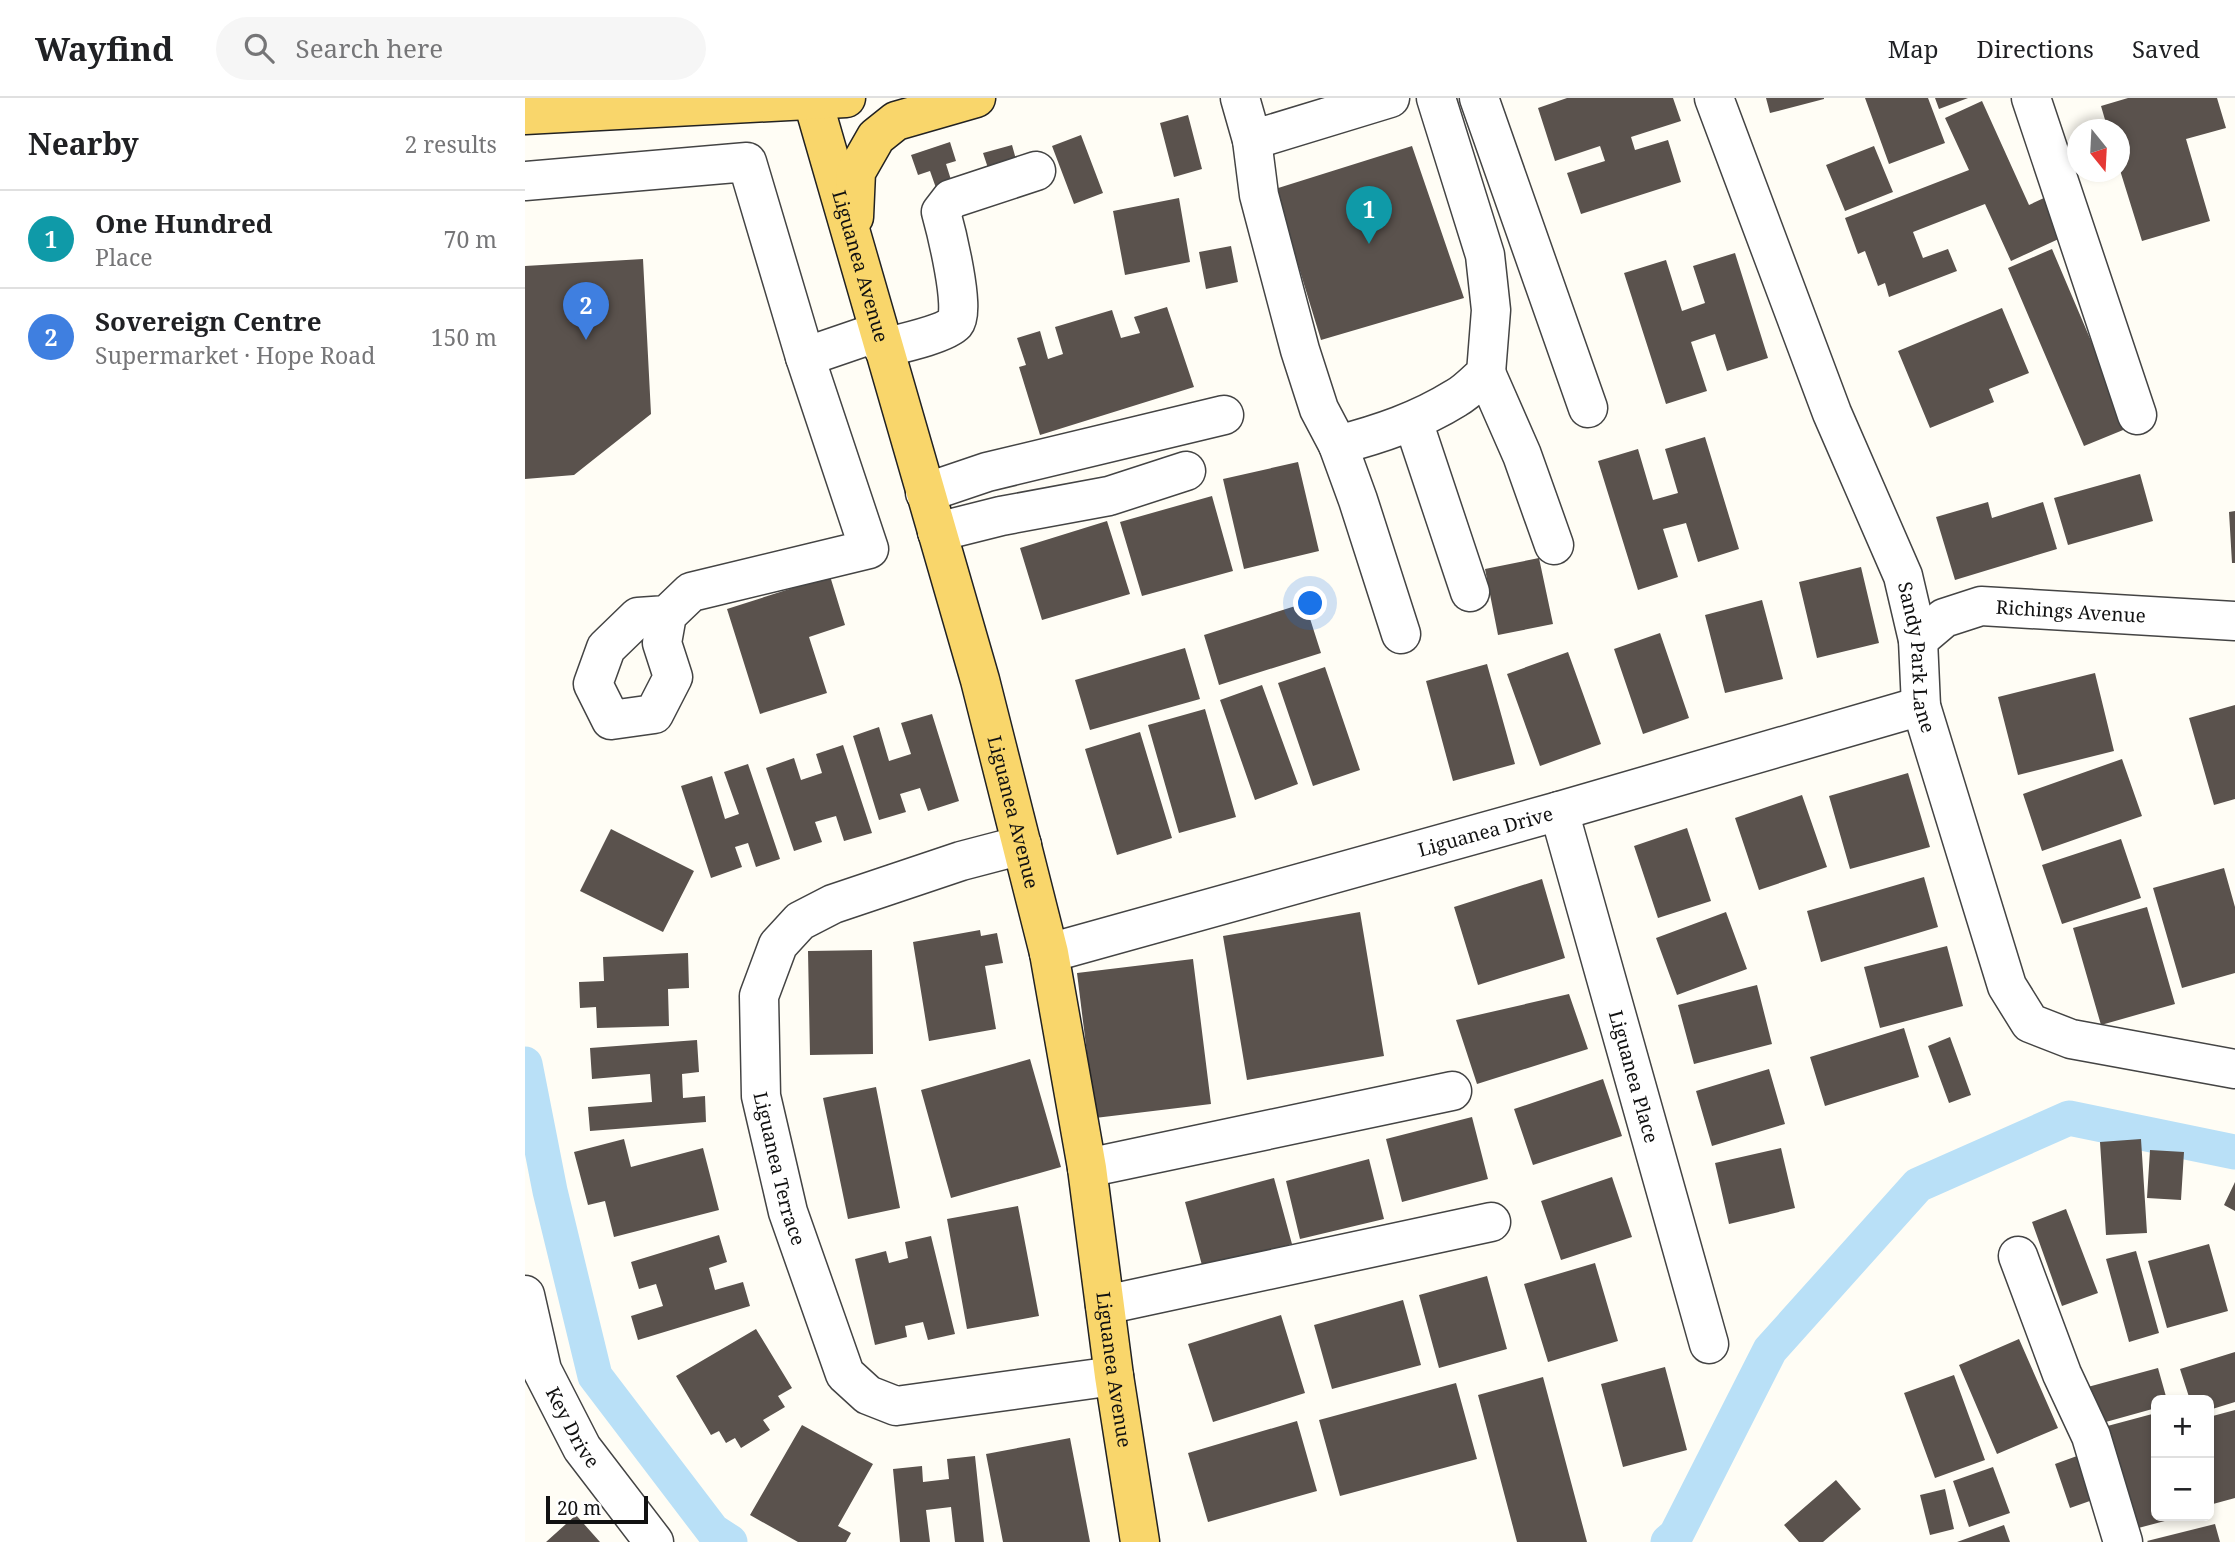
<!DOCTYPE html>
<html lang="en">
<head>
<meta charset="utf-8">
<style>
	:root { --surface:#fff; --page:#f6f6f6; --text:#202124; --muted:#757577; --line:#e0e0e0; --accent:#c4262e }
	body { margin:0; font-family:"Noto Serif",serif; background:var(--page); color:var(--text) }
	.controls { position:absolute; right:21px; bottom:21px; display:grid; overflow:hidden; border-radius:10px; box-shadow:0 4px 10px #0003 }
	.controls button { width:63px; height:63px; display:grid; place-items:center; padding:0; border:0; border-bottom:2px solid var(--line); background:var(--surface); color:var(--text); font:35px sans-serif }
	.compass { position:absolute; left:1542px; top:21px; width:63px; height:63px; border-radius:50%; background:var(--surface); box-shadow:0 4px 10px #0003; rotate:162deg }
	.scale { position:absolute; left:21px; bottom:18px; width:102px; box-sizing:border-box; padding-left:7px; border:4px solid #111; border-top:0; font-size:19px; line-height:24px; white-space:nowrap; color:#111; -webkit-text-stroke:5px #fff; paint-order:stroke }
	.you { position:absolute; left:786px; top:506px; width:24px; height:24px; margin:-18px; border:5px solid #fff; border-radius:50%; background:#1a73e8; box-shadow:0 0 0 10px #1a73e833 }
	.badge { display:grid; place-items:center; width:46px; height:46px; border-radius:50%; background:var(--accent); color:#fff; font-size:23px; font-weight:700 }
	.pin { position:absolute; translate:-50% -58px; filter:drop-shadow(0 2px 4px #0008) }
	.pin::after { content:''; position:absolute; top:37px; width:24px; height:21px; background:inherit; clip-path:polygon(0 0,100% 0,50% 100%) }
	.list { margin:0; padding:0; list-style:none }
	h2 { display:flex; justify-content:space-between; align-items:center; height:91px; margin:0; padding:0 28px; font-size:30px }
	h2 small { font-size:23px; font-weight:400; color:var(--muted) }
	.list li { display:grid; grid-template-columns:46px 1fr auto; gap:21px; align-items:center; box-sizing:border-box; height:98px; padding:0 28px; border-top:2px solid var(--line) }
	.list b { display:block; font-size:26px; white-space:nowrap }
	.list p { margin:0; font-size:23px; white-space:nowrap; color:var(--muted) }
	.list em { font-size:23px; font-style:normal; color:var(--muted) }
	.icon { flex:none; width:38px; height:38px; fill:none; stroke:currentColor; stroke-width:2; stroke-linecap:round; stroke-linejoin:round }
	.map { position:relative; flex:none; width:1710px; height:1444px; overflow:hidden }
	header { display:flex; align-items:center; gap:42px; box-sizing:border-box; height:98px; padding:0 35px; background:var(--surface); border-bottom:2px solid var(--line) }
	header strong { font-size:33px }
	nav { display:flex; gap:38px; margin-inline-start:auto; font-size:24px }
	.search { width:490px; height:63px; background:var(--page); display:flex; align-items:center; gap:18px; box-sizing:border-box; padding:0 24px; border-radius:38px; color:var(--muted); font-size:26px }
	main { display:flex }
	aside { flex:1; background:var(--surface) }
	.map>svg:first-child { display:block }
</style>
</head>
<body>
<header>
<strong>Wayfind</strong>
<div class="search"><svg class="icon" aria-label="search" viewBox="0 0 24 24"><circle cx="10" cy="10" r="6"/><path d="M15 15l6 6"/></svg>Search here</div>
<nav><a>Map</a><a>Directions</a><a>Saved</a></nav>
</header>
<main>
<aside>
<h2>Nearby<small>2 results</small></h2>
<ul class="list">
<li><span class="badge" style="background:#0f9aa8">1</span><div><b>One Hundred</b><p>Place</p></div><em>70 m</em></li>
<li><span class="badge" style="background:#3f7fe0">2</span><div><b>Sovereign Centre</b><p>Supermarket · Hope Road</p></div><em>150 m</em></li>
</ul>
</aside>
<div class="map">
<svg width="1710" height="1444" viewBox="0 0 1710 1444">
	<rect width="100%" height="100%" fill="#fffdf5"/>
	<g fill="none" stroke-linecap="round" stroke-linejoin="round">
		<path stroke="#b9e0f7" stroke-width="35" d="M0,966L25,1093L70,1278L188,1433L205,1444
			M1143,1444L1151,1437L1245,1252L1393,1087L1544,1020L1710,1054"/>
	</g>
	<path fill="#5a524d" d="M1042,0H1148L1156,23L1106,39L1110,52L1143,42L1156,84L1056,116L1042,75L1080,63L1075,48L1030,63L1013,10Z
		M1241,0H1299V1L1245,15Z
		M1340,0H1403L1420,45L1364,66Z
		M1410,0H1443L1414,11Z
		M1603,0H1692L1701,30L1661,41L1685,123L1617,143L1594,69V32H1583L1576,8Z
		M1457,3L1504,107L1521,99L1538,139L1486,163L1460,106L1388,134L1398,160L1423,151L1432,173L1364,199L1360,185L1353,188L1340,153L1333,156L1320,120L1444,72L1420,20Z
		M663,17L677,71L649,79L635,25Z
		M556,37L578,95L549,106L527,48Z
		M425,44L431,63L421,66L427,85L411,90L405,73L393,77L386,57Z
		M487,47L492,65L464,73L458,55Z
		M887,48L939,200L796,242L750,91Z
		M1349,48L1368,94L1320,113L1301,67Z
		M654,100L665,164L600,177L588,113Z
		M706,148L713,184L681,191L674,154Z
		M1527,151L1603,330L1559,348L1483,170Z
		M1210,155L1243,260L1202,273L1190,236L1166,244L1182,293L1141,306L1099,175L1141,162L1157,213L1180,205L1168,168Z
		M118,161L126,316L49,377L0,381V168Z
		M642,209L669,289L515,337L494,269L501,267L492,240L515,233L523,261L538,256L530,229L587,212L596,240L615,235L609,219Z
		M1477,210L1504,275L1464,291L1469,304L1405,330L1373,253Z
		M1180,339L1214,451L1173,464L1161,425L1138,431L1153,479L1113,492L1073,363L1113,351L1128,402L1153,395L1140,351Z
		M773,364L794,453L719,471L698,381Z
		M1615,376L1628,423L1543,447L1529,400Z
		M687,398L708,473L617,498L595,424Z
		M1463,404L1467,420L1518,404L1532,451L1430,482L1411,419Z
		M1710,413V465H1707L1704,414Z
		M582,423L605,496L517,522L495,450Z
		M1014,460L1028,526L973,537L960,471Z
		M1336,469L1354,545L1292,560L1274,484Z
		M305,478L320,527L284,539L302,595L235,616L202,511Z
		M1237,502L1258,581L1200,595L1180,517Z
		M780,505L796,555L694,587L679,537Z
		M1135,535L1164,620L1118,636L1089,551Z
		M660,550L675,601L565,632L550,582Z
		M1043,554L1076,646L1015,668L982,576Z
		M962,566L990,666L928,683L901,583Z
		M800,569L835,672L788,688L753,585Z
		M1570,575L1589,653L1493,677L1473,599Z
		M737,587L773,686L730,702L695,602Z
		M1710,607V701L1689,707L1664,620Z
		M680,611L711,719L654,735L623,627Z
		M407,616L434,703L403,713L395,690L375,696L381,714L354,722L328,638L354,629L364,663L386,656L376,625Z
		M615,634L647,740L592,757L560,651Z
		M318,647L347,735L319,743L311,718L290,724L297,744L269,753L241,670L269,660L276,682L297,675L291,656Z
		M1597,661L1617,718L1517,753L1498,696Z
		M223,666L255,761L231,769L223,745L210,749L217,769L186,780L156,688L187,678L200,721L214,716L199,674Z
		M1383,675L1405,749L1325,771L1304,698Z
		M1277,697L1302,769L1234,792L1210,720Z
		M1162,730L1186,803L1133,820L1109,748Z
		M86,731L169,773L138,834L55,793Z
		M1596,741L1616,800L1537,826L1517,767Z
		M1699,770L1710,809V875L1657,890L1628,790Z
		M1399,779L1413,829L1296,864L1282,813Z
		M1017,781L1040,860L953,887L929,809Z
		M1622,809L1650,906L1576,927L1548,830Z
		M835,814L859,958L722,982L698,838Z
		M1201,814L1222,871L1152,897L1131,840Z
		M455,832L456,838L472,835L478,865L460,868L471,931L404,943L388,844Z
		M1422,848L1438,908L1355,930L1339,869Z
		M347,852L348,956L285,957L283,853Z
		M163,855L164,890L143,891L144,928L72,930L71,909L55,910L54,884L79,883L78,859Z
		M668,861L686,1006L570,1020L552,875Z
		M1232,887L1247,946L1169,966L1153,907Z
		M1044,896L1063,951L952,986L931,922Z
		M1379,930L1394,979L1300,1008L1285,959Z
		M1425,939L1446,997L1424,1005L1403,948Z
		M172,942L174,974L157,976L158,1000L180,998L181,1024L65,1033L63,1009L127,1004L125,976L67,981L65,950Z
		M505,961L536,1069L426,1100L396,992Z
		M1244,971L1260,1026L1187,1048L1171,993Z
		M1078,981L1097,1038L1008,1067L989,1011Z
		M351,989L375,1110L323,1121L298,1000Z
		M947,1019L963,1081L877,1104L861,1041Z
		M99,1041L106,1069L178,1050L194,1112L89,1139L80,1103L63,1107L49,1054Z
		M1616,1041L1622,1135L1581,1137L1575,1044Z
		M1256,1050L1270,1110L1204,1126L1190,1065Z
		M1625,1052L1659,1054L1656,1102L1622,1100Z
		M844,1061L859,1121L775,1141L761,1083Z
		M1087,1079L1107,1139L1036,1162L1016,1103Z
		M749,1080L767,1146L678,1171L660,1104Z
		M1710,1084V1113L1699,1107Z
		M493,1108L514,1218L442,1231L422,1121Z
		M1541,1111L1573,1195L1537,1208L1507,1124Z
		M194,1137L202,1164L184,1170L190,1192L218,1184L225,1208L113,1242L106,1218L138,1208L131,1186L114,1191L106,1164Z
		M406,1138L430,1236L403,1242L398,1224L380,1228L382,1239L350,1247L330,1161L361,1153L364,1165L383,1160L380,1144Z
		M1684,1146L1703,1213L1642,1230L1623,1163Z
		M1611,1153L1634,1235L1604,1244L1581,1161Z
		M1070,1165L1093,1243L1023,1264L999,1186Z
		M962,1178L982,1251L914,1270L894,1197Z
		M878,1202L896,1267L807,1291L789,1227Z
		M756,1217L780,1295L688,1324L663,1246Z
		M231,1231L267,1290L253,1298L260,1309L238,1322L245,1332L216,1350L210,1340L201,1345L194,1333L186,1337L151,1278Z
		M1494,1241L1533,1330L1472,1356L1434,1267Z
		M1710,1254V1304L1684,1312V1302H1665L1655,1271Z
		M1140,1269L1162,1352L1098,1369L1076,1286Z
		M1633,1270L1642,1302H1631V1310L1570,1327L1559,1290Z
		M1429,1277L1460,1362L1410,1380L1379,1295Z
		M1018,1279L1062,1444H992L953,1297Z
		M931,1285L952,1361L815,1398L794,1322Z
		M1710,1312V1400L1688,1406L1684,1389V1319Z
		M1631,1315V1418L1655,1419L1602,1433L1575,1330Z
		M772,1323L792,1393L683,1424L663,1355Z
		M277,1327L348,1366L313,1428L326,1435L321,1444H273L225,1417Z
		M545,1340L565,1444H478L461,1356Z
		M1563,1354L1579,1398L1545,1410L1530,1366Z
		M450,1358L459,1444H430L426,1409L401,1412L405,1444H375L368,1371L397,1368L398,1384L424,1381L422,1361Z
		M1468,1369L1485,1415L1444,1429L1428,1383Z
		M1311,1382L1336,1411L1298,1444H1274L1259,1427Z
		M1420,1391L1429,1431L1405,1437L1395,1397Z
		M51,1417L75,1444H21Z
		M1690,1426L1695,1444H1623L1622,1443Z
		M1479,1427L1485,1444H1432Z"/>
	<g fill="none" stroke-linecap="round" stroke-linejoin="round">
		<g stroke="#444" stroke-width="41">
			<g id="minor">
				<path d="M715,0L727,42L734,97L775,252L794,311L813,347C855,336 894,323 931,300C942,294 951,284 961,275L966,212L960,157L911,0"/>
				<path d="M954,0L1063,310"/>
				<path id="s1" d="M1189,0L1307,315L1378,478L1393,542L1396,608L1482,888L1505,925L1546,941L1710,971"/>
				<path d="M1506,0L1612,317"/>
				<path d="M727,42L865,0"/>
				<path d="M0,83L222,64L280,259L344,451L166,494L142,517L137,545L148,579L129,616L86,622L68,586L81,550L113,519L142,517"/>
				<path d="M358,250C374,246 420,236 430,225C441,212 421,132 416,114L426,101L511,73"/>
				<path d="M280,259L353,234"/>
				<path d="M961,275L997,357L1029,447"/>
				<path d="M888,323L945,494"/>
				<path d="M813,347L833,402L876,536"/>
				<path d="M400,395L462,374L699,317"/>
				<path d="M412,434L476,418L584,398L661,373"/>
				<path id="s2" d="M1393,542L1419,520L1456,508L1710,523"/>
				<path id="s3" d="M1034,713L1184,1246"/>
				<path id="s4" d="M497,747L436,763L308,806L275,823L253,847L234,898L236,998L263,1114L320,1276L343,1297L371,1308L589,1278"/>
				<path id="s5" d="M524,855L1034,713L1396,608"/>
				<path d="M562,1070L927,993"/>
				<path d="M1493,1158L1537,1276L1566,1338L1598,1444"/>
				<path id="s6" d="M0,1197L17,1272L57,1350L129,1444"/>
				<path d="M580,1207L966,1124"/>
			</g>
		</g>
		<g stroke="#222" stroke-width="41">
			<g id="major">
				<path id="s7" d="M287,0L455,582L524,855L562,1070L589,1278L615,1444"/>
				<path d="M0,17L321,0"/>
				<path d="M329,119L331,74L351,39L371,23L451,0"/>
			</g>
		</g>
		<use href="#minor" stroke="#fff" stroke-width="38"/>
		<use href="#major" stroke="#f9d66b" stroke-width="38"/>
	</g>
	<g text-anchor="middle" stroke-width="7" stroke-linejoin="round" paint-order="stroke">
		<g font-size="19" fill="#111" stroke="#fff">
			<text dy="7" stroke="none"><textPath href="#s7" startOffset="175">Liguanea Avenue</textPath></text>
			<text dy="7" stroke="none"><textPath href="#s2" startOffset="163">Richings Avenue</textPath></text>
			<text dy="7" stroke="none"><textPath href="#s1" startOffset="597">Sandy Park Lane</textPath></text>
			<text dy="7" stroke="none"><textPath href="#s7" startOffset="742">Liguanea Avenue</textPath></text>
			<text dy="7" stroke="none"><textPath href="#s5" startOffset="453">Liguanea Drive</textPath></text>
			<text dy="7" stroke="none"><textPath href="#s3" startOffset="276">Liguanea Place</textPath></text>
			<text dy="7" stroke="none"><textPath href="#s4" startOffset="497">Liguanea Terrace</textPath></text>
			<text dy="7" stroke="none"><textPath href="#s7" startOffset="1309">Liguanea Avenue</textPath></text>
			<text dy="7" stroke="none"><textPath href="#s6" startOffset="142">Key Drive</textPath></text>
		</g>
	</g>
</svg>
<div class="controls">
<button>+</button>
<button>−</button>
</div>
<svg class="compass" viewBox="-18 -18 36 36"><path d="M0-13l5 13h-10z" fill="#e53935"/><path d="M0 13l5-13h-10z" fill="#757577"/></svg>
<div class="scale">20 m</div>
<div class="you"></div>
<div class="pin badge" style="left:844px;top:146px;background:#0f9aa8">1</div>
<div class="pin badge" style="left:61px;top:242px;background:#3f7fe0">2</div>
</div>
</main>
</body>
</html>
